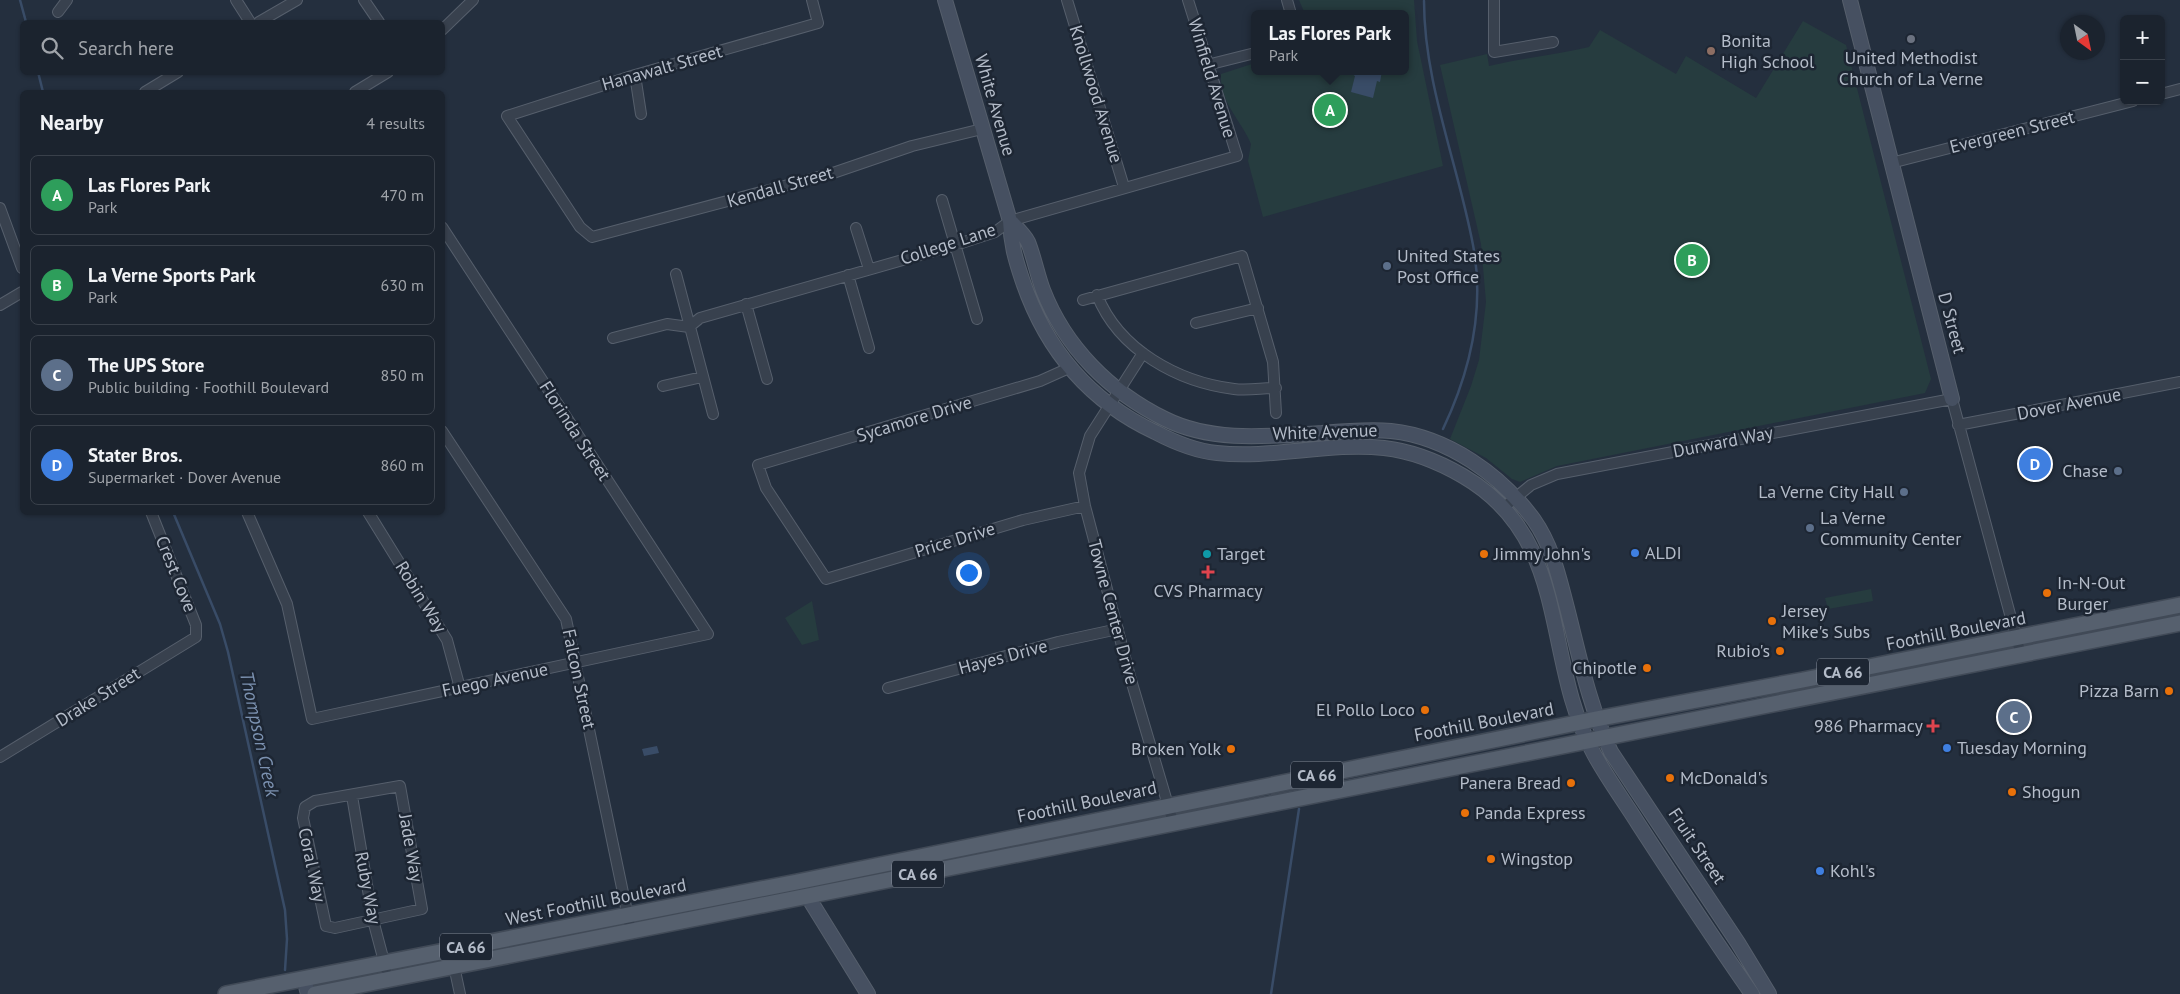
<!DOCTYPE html>
<html lang="en">
<head>
<meta charset="utf-8">
<style>
	:root { --surface:#1b232e; --page:#282f3a; --text:#f1f3f6; --muted:#a0a4aa; --line:#39404a; --accent:#8ab4f8 }
	body { margin:0; font-family:"PT Sans",sans-serif; background:var(--page); color:var(--text) }
	.controls { position:absolute; right:15px; top:15px; display:grid; overflow:hidden; border-radius:8px; box-shadow:0 1px 4px #0004 }
	.controls button { width:45px; height:45px; display:grid; place-items:center; padding:0; border:0; border-bottom:1px solid var(--line); background:var(--surface); color:var(--text); font:25px sans-serif }
	.compass { position:absolute; left:2060px; top:15px; width:45px; height:45px; border-radius:50%; background:var(--surface); box-shadow:0 1px 4px #0004; rotate:147deg }
	.you { position:absolute; left:968px; top:572px; width:18px; height:18px; margin:-12px; border:4px solid #fff; border-radius:50%; background:#1a73e8; box-shadow:0 0 0 8px #1a73e833 }
	.badge { display:grid; place-items:center; width:32px; height:32px; border-radius:50%; background:var(--accent); color:#fff; font-size:16px; font-weight:700 }
	.pin { position:absolute; translate:-50% -50%; border:2px solid #fff; box-shadow:0 1px 5px #0006 }
	.popup { position:absolute; left:1251px; top:10px; width:158px; height:65px; box-sizing:border-box; display:grid; place-content:center; border-radius:8px; background:var(--surface); filter:drop-shadow(0 1px 4px #0005); font-size:16px; white-space:nowrap; color:var(--muted) }
	.popup b { font-size:19px; color:var(--text) }
	.popup::after { content:''; position:absolute; left:50%; top:100%; margin-left:-10px; border:10px solid transparent; border-top-color:var(--surface) }
	.list { margin:0; padding:0; list-style:none }
	h2 { display:flex; justify-content:space-between; align-items:center; height:65px; margin:0; padding:0 20px; font-size:21px }
	h2 small { font-size:16px; font-weight:400; color:var(--muted) }
	.list li { display:grid; grid-template-columns:32px 1fr auto; gap:15px; align-items:center; box-sizing:border-box; height:80px; margin:0 10px 10px; padding:0 10px; border:1px solid var(--line); border-radius:8px }
	.list b { display:block; font-size:19px; white-space:nowrap }
	.list p { margin:0; font-size:16px; white-space:nowrap; color:var(--muted) }
	.list em { font-size:16px; font-style:normal; color:var(--muted) }
	.icon { flex:none; width:28px; height:28px; fill:none; stroke:currentColor; stroke-width:2; stroke-linecap:round; stroke-linejoin:round }
	.map { position:relative; flex:none; width:2180px; height:994px; overflow:hidden }
	.search { position:absolute; background:var(--surface); box-shadow:0 1px 4px #0004; left:20px; top:20px; width:425px; height:55px; display:flex; align-items:center; gap:12px; box-sizing:border-box; padding:0 18px; border-radius:8px; color:var(--muted); font-size:19px }
	.panel { position:absolute; background:var(--surface); box-shadow:0 1px 4px #0004; left:20px; top:90px; width:425px; height:425px; border-radius:8px }
	.map>svg:first-child { display:block }
</style>
</head>
<body>
<div class="map">
<svg width="2180" height="994" viewBox="0 0 2180 994">
	<rect width="100%" height="100%" fill="#242f3e"/>
	<path fill="#263c3f" d="M1299,0H1414L1417,41L1443,166L1263,217L1248,161L1251,144C1242,121 1219,102 1221,74L1255,63V71H1405V14H1305Z
		M1803,21L1846,45L1931,379L1925,393L1557,466L1520,482L1512,479L1486,458L1450,439L1471,386L1479,360L1486,302L1481,244L1440,65L1487,54L1489,66C1523,58 1556,55 1589,47L1600,30L1676,74L1686,56L1756,98Z
		M1871,589L1873,601L1828,609L1825,598Z
		M812,601L819,640L802,645L785,618Z"/>
	<path fill="#394c67" d="M1353,71H1382L1380,82L1377,81L1373,98L1351,92L1355,76L1352,74Z
		M657,746L659,753L644,756L642,749Z"/>
	<g fill="none" stroke-linecap="round" stroke-linejoin="round">
		<path stroke="#394c67" stroke-width="2.5" d="M20,0L26,22
			M1424,1C1424,84 1458,164 1473,245C1485,308 1470,372 1443,429
			M38,72L43,92
			M173,512L220,624L228,652L285,910L287,939L285,970
			M1271,994L1299,809"/>
		<g stroke="#565f6c" stroke-width="12">
			<path id="street" d="M236,0L250,22
				M364,0L379,22
				M812,0L818,23L635,75L507,116L580,227L592,237L833,173L912,146L982,129
				M1067,0L1124,187
				M1287,0L1291,14
				M1494,0V52L1553,42
				M58,12L67,0
				M259,22L297,0
				M442,30L473,0
				M1207,65L1255,53
				M635,75L641,114
				M145,92L178,72
				M355,92L388,72
				M2161,94L2180,89
				M1891,163L2133,101
				M942,200L977,319
				M0,208L22,268
				M856,228L869,269
				M676,274L713,414
				M848,275L869,348
				M1097,295C1119,350 1178,382 1234,389C1247,391 1262,388 1276,388
				M1083,300L1242,256L1273,362L1276,413
				M746,304L767,379
				M0,305L22,292
				M1196,323L1258,308
				M689,327L700,318L955,245L995,232L1010,221L1237,156L1188,0
				M613,338L667,324L689,327
				M1143,353L1090,436L1079,473L1085,506L1131,680L1173,822
				M1069,368L1040,381L758,465L766,488L826,579L1023,520L1085,506
				M663,386L702,377
				M1958,425L2180,382
				M442,431L566,619L631,931
				M1503,508L1531,485L1557,474L1952,399L2021,655
				M247,512L287,604L312,719L708,634L442,227
				M368,512L447,640L460,688
				M888,688L1058,642L1118,629
				M0,757L196,637V625L151,512
				M400,786L422,909L335,928L326,926L303,818L305,807L315,801Z
				M352,796L373,920L386,969
				M454,966L460,994"/>
		</g>
		<g stroke="#565f6c" stroke-width="16">
			<path id="secondary" d="M945,0L1010,221C1011,244 1015,258 1022,279C1045,348 1089,401 1155,432C1174,442 1195,451 1217,453C1272,459 1329,442 1384,448C1411,451 1439,462 1463,476C1573,540 1541,658 1594,754C1607,778 1624,801 1639,825C1676,882 1713,938 1752,994
				M1850,0L1952,399
				M1010,221C1016,227 1024,234 1028,242C1034,257 1037,274 1043,290C1065,347 1110,392 1165,419C1213,443 1271,436 1322,433C1345,431 1368,429 1391,431C1448,437 1501,475 1534,520C1552,546 1558,574 1566,604C1579,654 1589,706 1611,752L1738,943L1769,994
				M808,897L868,994
				M304,979L308,994"/>
		</g>
		<g stroke="#414a57" stroke-width="18">
			<path id="primary" d="M226,994L797,882L1596,719L1803,680L2180,605
				M315,994L2180,623"/>
		</g>
		<use href="#street" stroke="#38414e" stroke-width="10"/>
		<use href="#secondary" stroke="#465061" stroke-width="14"/>
		<use href="#primary" stroke="#56606e" stroke-width="15"/>
	</g>
	<circle fill="#6b7280" stroke="#1d2633" stroke-width="2" cx="1911" cy="39" r="5"/>
	<circle fill="#8d6e63" stroke="#1d2633" stroke-width="2" cx="1711" cy="51" r="5"/>
	<g fill="#5c6f8a" stroke="#1d2633" stroke-width="2">
		<circle cx="1387" cy="266" r="5"/>
		<circle cx="2118" cy="471" r="5"/>
		<circle cx="1904" cy="492" r="5"/>
		<circle cx="1810" cy="528" r="5"/>
	</g>
	<g fill="#3f7fe0" stroke="#1d2633" stroke-width="2">
		<circle cx="1635" cy="553" r="5"/>
		<circle cx="1947" cy="748" r="5"/>
		<circle cx="1820" cy="871" r="5"/>
	</g>
	<circle fill="#0f9aa8" stroke="#1d2633" stroke-width="2" cx="1207" cy="554" r="5"/>
	<g fill="#e8710a" stroke="#1d2633" stroke-width="2">
		<circle cx="1484" cy="554" r="5"/>
		<circle cx="2047" cy="593" r="5"/>
		<circle cx="1772" cy="621" r="5"/>
		<circle cx="1780" cy="651" r="5"/>
		<circle cx="1647" cy="668" r="5"/>
		<circle cx="2169" cy="691" r="5"/>
		<circle cx="1425" cy="710" r="5"/>
		<circle cx="1231" cy="749" r="5"/>
		<circle cx="1670" cy="778" r="5"/>
		<circle cx="1571" cy="783" r="5"/>
		<circle cx="2012" cy="792" r="5"/>
		<circle cx="1465" cy="813" r="5"/>
		<circle cx="1491" cy="859" r="5"/>
	</g>
	<g fill="#e0444e" stroke="#1d2633" stroke-width="2">
		<path d="M1205.5 564.5h5v5h5v5h-5v5h-5v-5h-5v-5h5z"/>
		<path d="M1930.5 718.5h5v5h5v5h-5v5h-5v-5h-5v-5h5z"/>
	</g>
	<g text-anchor="middle" stroke-width="5" stroke-linejoin="round" paint-order="stroke">
		<g fill="#1d2633" stroke="#878f9c" stroke-width="1">
			<rect x="1817" y="658.5" width="52" height="27" rx="4"/>
			<rect x="1291" y="761.5" width="52" height="27" rx="4"/>
			<rect x="892" y="860.5" width="52" height="27" rx="4"/>
			<rect x="440" y="933.5" width="52" height="27" rx="4"/>
		</g>
		<g font-size="16" font-weight="bold" fill="#b4bcc9">
			<text x="1843" y="678">CA 66</text>
			<text x="1317" y="781">CA 66</text>
			<text x="918" y="880">CA 66</text>
			<text x="466" y="953">CA 66</text>
		</g>
		<g font-size="18" fill="#b4bcc9" stroke="#1d2633" text-anchor="start">
			<text x="1721" y="47">Bonita<tspan x="1721" dy="21">High School</tspan></text>
			<text x="1911" y="64" text-anchor="middle">United Methodist<tspan x="1911" dy="21">Church of La Verne</tspan></text>
			<text x="1397" y="262">United States<tspan x="1397" dy="21">Post Office</tspan></text>
			<text x="2108" y="477" text-anchor="end">Chase</text>
			<text x="1894" y="498" text-anchor="end">La Verne City Hall</text>
			<text x="1820" y="524">La Verne<tspan x="1820" dy="21">Community Center</tspan></text>
			<text x="1645" y="559">ALDI</text>
			<text x="1217" y="560">Target</text>
			<text x="1494" y="560">Jimmy John's</text>
			<text x="2057" y="589">In-N-Out<tspan x="2057" dy="21">Burger</tspan></text>
			<text x="1208" y="597" text-anchor="middle">CVS Pharmacy</text>
			<text x="1782" y="617">Jersey<tspan x="1782" dy="21">Mike's Subs</tspan></text>
			<text x="1770" y="657" text-anchor="end">Rubio's</text>
			<text x="1637" y="674" text-anchor="end">Chipotle</text>
			<text x="2159" y="697" text-anchor="end">Pizza Barn</text>
			<text x="1415" y="716" text-anchor="end">El Pollo Loco</text>
			<text x="1923" y="732" text-anchor="end">986 Pharmacy</text>
			<text x="1957" y="754">Tuesday Morning</text>
			<text x="1221" y="755" text-anchor="end">Broken Yolk</text>
			<text x="1680" y="784">McDonald's</text>
			<text x="1561" y="789" text-anchor="end">Panera Bread</text>
			<text x="2022" y="798">Shogun</text>
			<text x="1475" y="819">Panda Express</text>
			<text x="1501" y="865">Wingstop</text>
			<text x="1830" y="877">Kohl's</text>
		</g>
		<g font-size="18" fill="#b4bcc9" stroke="#1d2633">
			<text transform="translate(662 68) rotate(-16)" y="6">Hanawalt Street</text>
			<text transform="translate(1212 78) rotate(73)" y="6">Winfield Avenue</text>
			<text transform="translate(1096 94) rotate(73)" y="6">Knollwood Avenue</text>
			<text transform="translate(995 105) rotate(74)" y="6">White Avenue</text>
			<text transform="translate(2012 132) rotate(-14)" y="6">Evergreen Street</text>
			<text transform="translate(780 187) rotate(-16)" y="6">Kendall Street</text>
			<text transform="translate(948 244) rotate(-18)" y="6">College Lane</text>
			<text transform="translate(1952 323) rotate(75)" y="6">D Street</text>
			<text transform="translate(2069 404) rotate(-11)" y="6">Dover Avenue</text>
			<text transform="translate(914 419) rotate(-17)" y="6">Sycamore Drive</text>
			<text transform="translate(575 431) rotate(57)" y="6">Florinda Street</text>
			<text transform="translate(1325 432) rotate(-2)" y="6">White Avenue</text>
			<text transform="translate(1723 442) rotate(-11)" y="6">Durward Way</text>
			<text transform="translate(955 540) rotate(-17)" y="6">Price Drive</text>
			<text transform="translate(176 574) rotate(68)" y="6">Crest Cove</text>
			<text transform="translate(421 597) rotate(58)" y="6">Robin Way</text>
			<text transform="translate(1113 612) rotate(75)" y="6">Towne Center Drive</text>
			<text transform="translate(1956 631) rotate(-11)" y="6">Foothill Boulevard</text>
			<text transform="translate(1003 657) rotate(-15)" y="6">Hayes Drive</text>
			<text transform="translate(579 679) rotate(78)" y="6">Falcon Street</text>
			<text transform="translate(495 680) rotate(-12)" y="6">Fuego Avenue</text>
			<text transform="translate(98 697) rotate(-32)" y="6">Drake Street</text>
			<text transform="translate(1484 722) rotate(-11)" y="6">Foothill Boulevard</text>
			<text transform="translate(1087 802) rotate(-12)" y="6">Foothill Boulevard</text>
			<text transform="translate(1697 846) rotate(56)" y="6">Fruit Street</text>
			<text transform="translate(411 848) rotate(80)" y="6">Jade Way</text>
			<text transform="translate(312 865) rotate(78)" y="6">Coral Way</text>
			<text transform="translate(368 888) rotate(79)" y="6">Ruby Way</text>
			<text transform="translate(596 902) rotate(-11)" y="6">West Foothill Boulevard</text>
		</g>
		<g font-size="19" font-style="italic" fill="#7c92b1" stroke="#1d2633">
			<text transform="translate(260 734) rotate(78)" y="7">Thompson Creek</text>
		</g>
	</g>
</svg>
<div class="controls">
<button>+</button>
<button>−</button>
</div>
<svg class="compass" viewBox="-18 -18 36 36"><path d="M0-13l5 13h-10z" fill="#e53935"/><path d="M0 13l5-13h-10z" fill="#a0a4aa"/></svg>
<div class="you"></div>
<div class="pin badge" style="left:1330px;top:110px;background:#2e9e5b">A</div>
<div class="popup"><b>Las Flores Park</b>Park</div>
<div class="pin badge" style="left:1692px;top:260px;background:#2e9e5b">B</div>
<div class="pin badge" style="left:2014px;top:717px;background:#5c6f8a">C</div>
<div class="pin badge" style="left:2035px;top:464px;background:#3f7fe0">D</div>
<div class="search"><svg class="icon" aria-label="search" viewBox="0 0 24 24"><circle cx="10" cy="10" r="6"/><path d="M15 15l6 6"/></svg>Search here</div>
<section class="panel">
<h2>Nearby<small>4 results</small></h2>
<ul class="list">
<li><span class="badge" style="background:#2e9e5b">A</span><div><b>Las Flores Park</b><p>Park</p></div><em>470 m</em></li>
<li><span class="badge" style="background:#2e9e5b">B</span><div><b>La Verne Sports Park</b><p>Park</p></div><em>630 m</em></li>
<li><span class="badge" style="background:#5c6f8a">C</span><div><b>The UPS Store</b><p>Public building · Foothill Boulevard</p></div><em>850 m</em></li>
<li><span class="badge" style="background:#3f7fe0">D</span><div><b>Stater Bros.</b><p>Supermarket · Dover Avenue</p></div><em>860 m</em></li>
</ul>
</section>
</div>
</body>
</html>
